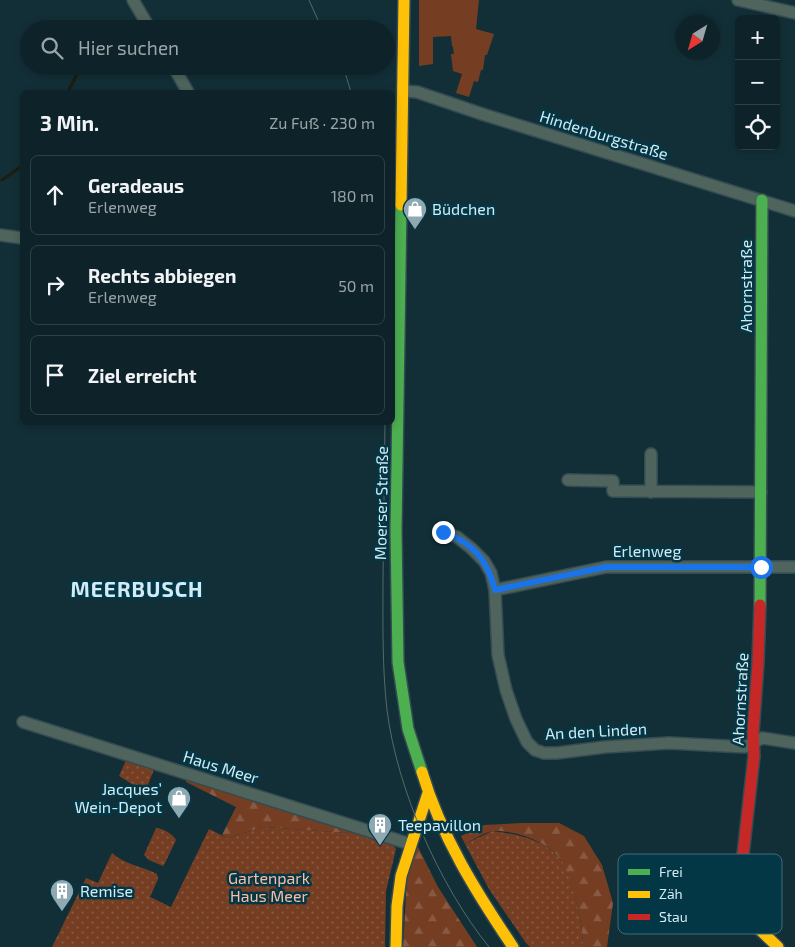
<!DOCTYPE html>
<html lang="de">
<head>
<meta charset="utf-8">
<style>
	:root { --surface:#0e2329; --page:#172b31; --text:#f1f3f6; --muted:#9ba4a8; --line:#2e4046 }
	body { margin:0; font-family:"Exo 2",sans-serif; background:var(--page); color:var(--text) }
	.controls { position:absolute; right:15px; top:15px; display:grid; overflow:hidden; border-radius:8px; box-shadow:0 2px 8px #0003 }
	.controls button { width:45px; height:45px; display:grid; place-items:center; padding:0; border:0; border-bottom:1px solid var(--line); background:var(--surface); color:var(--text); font:25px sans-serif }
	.compass { position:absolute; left:675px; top:15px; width:45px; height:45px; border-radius:50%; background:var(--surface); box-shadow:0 2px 8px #0003; rotate:217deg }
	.stop { position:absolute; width:15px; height:15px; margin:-11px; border:4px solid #1a73e8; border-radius:50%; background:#fff }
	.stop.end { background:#1a73e8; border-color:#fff; box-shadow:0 1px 5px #0008 }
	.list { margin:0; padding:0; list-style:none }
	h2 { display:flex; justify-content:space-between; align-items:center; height:65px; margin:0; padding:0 20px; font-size:21px }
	h2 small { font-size:16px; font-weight:400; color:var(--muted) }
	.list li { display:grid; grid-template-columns:32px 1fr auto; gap:15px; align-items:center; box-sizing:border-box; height:80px; margin:0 10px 10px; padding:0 10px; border:1px solid var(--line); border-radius:8px }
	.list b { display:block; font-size:19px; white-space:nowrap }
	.list p { margin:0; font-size:16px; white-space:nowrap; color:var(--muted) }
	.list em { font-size:16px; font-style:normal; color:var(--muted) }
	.icon { flex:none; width:28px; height:28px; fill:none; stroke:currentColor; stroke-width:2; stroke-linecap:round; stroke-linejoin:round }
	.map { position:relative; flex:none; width:795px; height:947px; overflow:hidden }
	.search { position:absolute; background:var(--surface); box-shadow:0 2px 8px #0003; left:20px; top:20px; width:375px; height:55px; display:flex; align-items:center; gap:12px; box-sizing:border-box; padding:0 18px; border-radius:28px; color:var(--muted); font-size:19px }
	.panel { position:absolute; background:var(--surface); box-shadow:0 2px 8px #0003; left:20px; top:90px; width:375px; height:335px; border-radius:8px }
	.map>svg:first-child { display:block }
</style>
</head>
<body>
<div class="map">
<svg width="795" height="947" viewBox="0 0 795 947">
	<defs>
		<pattern id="grass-dots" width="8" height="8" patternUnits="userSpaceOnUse" patternTransform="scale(1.25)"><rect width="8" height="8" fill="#753e23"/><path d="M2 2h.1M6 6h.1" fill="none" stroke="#885a44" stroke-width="1.8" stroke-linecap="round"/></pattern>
		<pattern id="forest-firs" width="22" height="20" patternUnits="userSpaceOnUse" patternTransform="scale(1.25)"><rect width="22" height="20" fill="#753e23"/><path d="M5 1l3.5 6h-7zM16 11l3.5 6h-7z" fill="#885a44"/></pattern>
	</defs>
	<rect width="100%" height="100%" fill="#122f37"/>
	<path fill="url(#grass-dots)" d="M127,758L155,767L145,792L119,776Z
		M263,827L378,835L390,840L396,849L386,891L385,947H52L86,878L98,883L112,853C125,865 142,866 157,874L158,879L150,897L171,907L209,829L227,838Z
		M156,828C162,828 173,834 176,840L165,863L163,866L149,860L144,855Z
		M492,831C517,834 545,839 562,861C568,869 571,884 574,893C579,911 583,928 583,947H530L526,943L489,889L465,844Z"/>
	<path fill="url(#forest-firs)" d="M187,775L378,835L263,827L227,838L222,835L236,807L186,782Z
		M523,823H559L584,836L602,865L613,903L607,947H583C583,922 576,899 568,875C566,871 565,865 562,861C549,842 516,830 493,831C484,832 473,840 465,844L461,836L484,825Z
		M417,845L438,887L477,947H403L407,878Z"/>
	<path fill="#753e23" d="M419,0H479L476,29L494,34L487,55H485L483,70H481L478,82L474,81L469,97L456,93L462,74L453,71L451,54H454L453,47L452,46L451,36L433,37V64L419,66Z"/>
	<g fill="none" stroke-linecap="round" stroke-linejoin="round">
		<path stroke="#1d1e0d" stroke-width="3" d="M68,92L81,66
			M2,180L22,166"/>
		<g stroke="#344b52" stroke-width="14">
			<path id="street" d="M133,0L150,29
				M738,0L795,13
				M173,66L188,92
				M404,91L417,92L482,114L795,211
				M0,235L22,238
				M568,480L613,481V491L761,492
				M651,492V454
				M443,532L457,537L471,548L484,561L491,573L495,590L498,655L506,690L516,719L527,742L535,750L544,753H557L605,747L669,743L745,747L762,738L795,743
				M495,590L606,567H795
				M23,722L410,844
				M657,897L738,906"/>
		</g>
		<g stroke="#344b52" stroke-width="14">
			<path id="fast" d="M401,205L396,530L398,662L408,729L422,772
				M760,605L762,200"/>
		</g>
		<g stroke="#344b52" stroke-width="14">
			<path id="slow" d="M401,205L404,0
				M422,772C441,836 476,892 513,947
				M743,855L738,906L740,911L778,947
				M396,947L397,906L401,876L428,793"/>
		</g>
		<g stroke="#344b52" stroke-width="14">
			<path id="jam" d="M743,855L754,756L753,733L758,663L760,605"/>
		</g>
		<use href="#street" stroke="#4e645d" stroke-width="11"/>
		<use href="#fast" stroke="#4caf50" stroke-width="11"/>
		<use href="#slow" stroke="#ffc107" stroke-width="11"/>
		<use href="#jam" stroke="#c62828" stroke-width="11"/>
		<path stroke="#556a69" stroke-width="1" d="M309,0L322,29
			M343,66L351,92
			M385,422C384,474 384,526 383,578C383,622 382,666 387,710C397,789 439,885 489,947"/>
	</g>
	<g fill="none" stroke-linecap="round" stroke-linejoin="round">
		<path stroke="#1a73e8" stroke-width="6" d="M443,532C473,543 487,559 495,590L606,567H761"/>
	</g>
	<defs>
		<g id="shop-pin" transform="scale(1.25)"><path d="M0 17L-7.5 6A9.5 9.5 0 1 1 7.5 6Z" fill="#8fa9b2" stroke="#033746"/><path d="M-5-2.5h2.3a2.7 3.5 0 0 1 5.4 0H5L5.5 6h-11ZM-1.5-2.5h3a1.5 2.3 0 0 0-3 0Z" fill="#fff"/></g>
		<g id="building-pin" transform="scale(1.25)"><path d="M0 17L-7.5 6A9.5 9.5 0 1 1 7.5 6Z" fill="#8fa9b2" stroke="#033746"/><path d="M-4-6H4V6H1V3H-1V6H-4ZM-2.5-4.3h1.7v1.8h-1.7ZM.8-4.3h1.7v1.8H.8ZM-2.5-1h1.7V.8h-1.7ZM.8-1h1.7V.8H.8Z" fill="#fff"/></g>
	</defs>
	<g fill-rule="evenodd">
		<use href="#shop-pin" x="415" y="209"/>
		<use href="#shop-pin" x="179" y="798"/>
		<use href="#building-pin" x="380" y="825"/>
		<use href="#building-pin" x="62" y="891"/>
	</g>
	<g text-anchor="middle" stroke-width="5" stroke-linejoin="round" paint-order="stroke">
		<g font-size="16" fill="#d3ebf4" stroke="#033746">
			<text transform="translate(604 135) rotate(17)" y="6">Hindenburgstraße</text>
			<text transform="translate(746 286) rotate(-90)" y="6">Ahornstraße</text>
			<text transform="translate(381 503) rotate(-89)" y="6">Moerser Straße</text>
			<text x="647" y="557">Erlenweg</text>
			<text transform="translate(740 699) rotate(-87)" y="6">Ahornstraße</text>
			<text transform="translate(596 731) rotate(-3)" y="6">An den Linden</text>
			<text transform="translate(221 767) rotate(17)" y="6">Haus Meer</text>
		</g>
		<g font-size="16" fill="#d3ebf4" stroke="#033746" text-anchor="start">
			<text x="432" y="215">Büdchen</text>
			<text x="162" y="795" text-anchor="end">Jacques’<tspan x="162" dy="18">Wein-Depot</tspan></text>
			<text x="398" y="831">Teepavillon</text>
			<text x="80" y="897">Remise</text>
		</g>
		<g font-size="16" fill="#f9bda3" stroke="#033746">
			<text x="269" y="884">Gartenpark<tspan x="269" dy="18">Haus Meer</tspan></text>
		</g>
		<g font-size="21" font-weight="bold" letter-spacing="1" fill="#d3ebf4" stroke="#033746">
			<text x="137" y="597">MEERBUSCH</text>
		</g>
	</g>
	<rect x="618" y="854" width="164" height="80" rx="8" fill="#033746" stroke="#416d7a" stroke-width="1"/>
	<rect x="628" y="869" width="22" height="6" fill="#4caf50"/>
	<rect x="628" y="891" width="22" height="7" fill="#ffc107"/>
	<rect x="628" y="914" width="22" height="6" fill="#c62828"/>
	<g font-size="14" fill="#d3ebf4">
		<text x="659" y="877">Frei</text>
		<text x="659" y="899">Zäh</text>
		<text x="659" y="922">Stau</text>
	</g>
</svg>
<div class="controls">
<button>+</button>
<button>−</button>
<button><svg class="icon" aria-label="locate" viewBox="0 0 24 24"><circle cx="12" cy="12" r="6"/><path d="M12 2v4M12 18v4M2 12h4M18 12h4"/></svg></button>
</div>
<svg class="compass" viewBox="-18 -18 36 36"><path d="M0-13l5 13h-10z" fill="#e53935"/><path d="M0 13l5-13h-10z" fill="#9ba4a8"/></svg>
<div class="stop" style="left:761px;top:567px"></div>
<div class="stop end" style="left:443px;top:532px"></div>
<div class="search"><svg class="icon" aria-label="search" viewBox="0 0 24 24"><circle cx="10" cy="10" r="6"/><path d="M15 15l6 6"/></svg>Hier suchen</div>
<section class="panel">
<h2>3 Min.<small>Zu Fuß · 230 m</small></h2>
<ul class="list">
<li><svg class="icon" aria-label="ahead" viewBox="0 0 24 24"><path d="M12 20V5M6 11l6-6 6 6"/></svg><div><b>Geradeaus</b><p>Erlenweg</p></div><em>180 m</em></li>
<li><svg class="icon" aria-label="right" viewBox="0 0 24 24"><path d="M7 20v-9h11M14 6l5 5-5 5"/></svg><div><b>Rechts abbiegen</b><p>Erlenweg</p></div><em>50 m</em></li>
<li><svg class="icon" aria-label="arrive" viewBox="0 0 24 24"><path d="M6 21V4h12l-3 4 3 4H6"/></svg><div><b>Ziel erreicht</b></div></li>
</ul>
</section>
</div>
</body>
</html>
